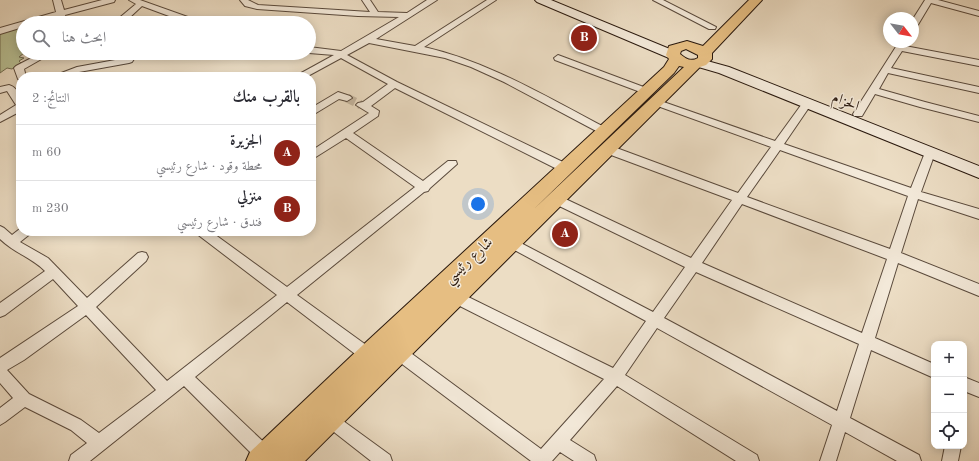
<!DOCTYPE html>
<html lang="ar">
<head>
<meta charset="utf-8">
<style>
	:root { --surface:#fff; --page:#f7f7f7; --text:#2b2b33; --muted:#7c7c81; --line:#e1e1e2; --accent:#8f2418 }
	body { margin:0; font-family:"Old Standard TT",Amiri,serif; background:var(--page); color:var(--text); direction:rtl }
	.controls { position:absolute; right:12px; bottom:12px; display:grid; overflow:hidden; border-radius:8px; box-shadow:0 2px 10px #0003 }
	.controls button { width:36px; height:36px; display:grid; place-items:center; padding:0; border:0; border-bottom:1px solid var(--line); background:var(--surface); color:var(--text); font:20px sans-serif }
	.compass { position:absolute; left:883px; top:12px; width:36px; height:36px; border-radius:50%; background:var(--surface); box-shadow:0 2px 10px #0003; rotate:121deg }
	.you { position:absolute; left:478px; top:204px; width:14px; height:14px; margin:-10px; border:3px solid #fff; border-radius:50%; background:#1a73e8; box-shadow:0 0 0 6px #1a73e833 }
	.badge { display:grid; place-items:center; width:26px; height:26px; border-radius:50%; background:var(--accent); color:#fff; font-size:13px; font-weight:700 }
	.pin { position:absolute; translate:-50% -50%; border:2px solid #fff; box-shadow:0 1px 4px #0006 }
	.list { margin:0; padding:0; list-style:none }
	h2 { display:flex; justify-content:space-between; align-items:center; height:52px; margin:0; padding:0 16px; font-size:17px }
	h2 small { font-size:13px; font-weight:400; color:var(--muted) }
	.list li { display:grid; grid-template-columns:26px 1fr auto; gap:12px; align-items:center; box-sizing:border-box; height:56px; padding:0 16px; border-top:1px solid var(--line) }
	.list b { display:block; font-size:15px; white-space:nowrap }
	.list p { margin:0; font-size:13px; white-space:nowrap; color:var(--muted) }
	.list em { font-size:13px; font-style:normal; color:var(--muted) }
	.icon { flex:none; width:22px; height:22px; fill:none; stroke:currentColor; stroke-width:2; stroke-linecap:round; stroke-linejoin:round }
	.map { position:relative; flex:none; width:979px; height:461px; overflow:hidden; direction:ltr }
	.search { position:absolute; background:var(--surface); box-shadow:0 2px 10px #0003; left:16px; top:16px; width:300px; height:44px; display:flex; align-items:center; gap:10px; box-sizing:border-box; padding:0 14px; border-radius:22px; color:var(--muted); font-size:15px }
	.panel { position:absolute; background:var(--surface); box-shadow:0 2px 10px #0003; left:16px; top:72px; width:300px; height:164px; border-radius:16px; direction:rtl }
	.map>svg:first-child { display:block }
</style>
</head>
<body>
<div class="map">
<svg width="979" height="461" viewBox="0 0 979 461">
	<rect width="100%" height="100%" fill="#ecddc4"/>
	<filter id="stains"><feTurbulence type="fractalNoise" baseFrequency=".005" numOctaves="4"/><feColorMatrix values="0 0 0 0 .2 0 0 0 0 .09 0 0 0 0 .02 0 0 0 .5 -.17"/></filter>
	<radialGradient id="worn" r=".72"><stop offset=".6" stop-color="#630" stop-opacity="0"/><stop offset="1" stop-color="#630" stop-opacity=".3"/></radialGradient>
	<path fill="#b8c094" stroke="#716c51" d="M23,25L24,53L19,57L24,58L19,61L21,63L12,69L7,68L0,73V32Z"/>
	<g fill="none" stroke-linecap="round" stroke-linejoin="round">
		<path stroke="#c5b6a0" stroke-width="9" stroke-dasharray="9 4.5" stroke-linecap="butt" d="M347,98L361,105"/>
		<g stroke="#5a4a3c" stroke-width="2">
			<path id="minor" d="M53,0H61L64,10L102,0H115L114,2L65,15L66,20L65,22H59L57,17L35,23H23V27L0,34V28L56,12Z
				M129,0H140L199,21L200,23H188L142,6L128,19L145,21L149,23H109L118,19L136,4Z
				M240,0H248L258,5L370,12L362,0H370L378,12L407,13L427,0H437L376,39L415,46L487,0H496L424,47C490,62 548,98 608,129L609,131L608,133H600L504,82L471,67L445,58L369,43L347,55L397,82L569,165L570,168L569,171H561L395,88L371,106L379,111L378,116L353,133L423,181L448,161H456L457,164L430,188L428,191L424,192L297,295L373,350L375,355L373,360L368,362L363,360L287,302L195,377L271,449L273,455L271,461H259L184,386L90,461H69L71,455L87,443L71,430L25,407L5,422L0,425V408L13,398L0,383V358L78,306L53,279L5,315L0,317V303L45,271C32,258 13,252 0,239V226L4,228L12,235L21,228V231H32L30,234L20,242L48,258L87,298L138,253L142,252L146,253L148,257L146,261L96,307L167,381L277,295L197,234L195,231H210L287,287L415,187L346,138L311,160V151L369,113L356,105L358,103L363,102L388,84L341,58L306,77H294L334,55L309,53V47L341,51L399,17L358,16L257,9L245,6ZM86,315L156,390L99,433L81,420L29,394L7,370L24,360Z
				M653,0H663L716,27L715,29H709Z
				M925,0H938L979,11V16L931,3L916,28L913,29V19Z
				M899,42H907L905,46L979,60V66L902,51L891,68L979,87V93L888,73L879,89L925,102L979,116V122L920,107L875,94L862,116H854L853,114Z
				M41,53H52L24,69L26,77H21V80L18,79L14,68L16,66Z
				M136,53H151L150,55L134,59L132,62L129,63L79,72L67,77H54L56,75L77,67L126,58L128,55Z
				M558,55L649,89L651,91L649,93H643L555,60L554,58Z
				M9,85C20,88 21,102 21,111L0,122V115L16,105L7,91L0,93V87Z
				M338,92L350,96L352,98L347,101L339,99L311,116V108Z
				M655,99L775,141L804,101H810L812,103L784,144L911,188L926,150H934L935,153L921,192L979,209V219L918,199L901,253L979,284V296L898,263L875,338L934,364V378L871,350L850,418L919,455L921,461H897L845,432L836,461H820L832,425L657,328L625,375L757,455L759,461H736L617,386L570,440L594,455L596,461H574L560,452L552,461H531L394,358L392,353L394,348L399,346L404,348L541,449L604,379L450,301L448,297L450,293L455,291L460,293L613,368L646,321L507,246L505,243L507,240L511,238L515,240L653,312L685,267L551,202L549,199L551,196L555,195L559,196L691,258L732,200L603,152L602,149L603,146H611L738,193L771,147L652,104L650,102L652,100ZM780,150L908,196L890,249L747,197ZM742,204L887,259L862,333L702,263ZM696,272L859,344L837,411L664,318Z
				M964,377L979,383V397L964,391Z
				M330,412L335,415L390,455L392,461H371L325,425L322,420L325,415Z
				M945,446H961L958,461H942Z"/>
		</g>
		<g stroke="#2a190e" stroke-width="2">
			<path id="secondary" d="M535,0H551L677,52L679,55L677,58H669L537,2Z
				M700,59L729,67L979,166V178L719,73L695,66L694,63L695,60Z"/>
		</g>
		<g stroke="#2a190e" stroke-width="2">
			<path id="trunk" d="M749,0H762L712,53V59L706,65L700,67L305,461H246L250,452L363,345L664,67L669,59L666,55L669,46L687,41L703,46ZM686,49L698,55V58C691,62 686,59 680,54L681,51ZM679,66L684,67L534,209L674,73Z"/>
		</g>
		<use href="#minor" fill="#f3e9d9" fill-rule="evenodd"/>
		<use href="#secondary" fill="#f3e9d9" fill-rule="evenodd"/>
		<use href="#trunk" fill="#e6be82" fill-rule="evenodd"/>
	</g>
	<g text-anchor="middle" stroke-width="3" stroke-linejoin="round" paint-order="stroke">
		<g font-size="15" fill="#2a190e" stroke="#f3e9d9">
			<text transform="translate(846 101) rotate(22)" y="5">الحزام</text>
			<text transform="translate(468 260) rotate(-43)" y="5">شارع رئيسي</text>
		</g>
	</g>
	<rect width="100%" height="100%" filter="url(#stains)"/>
	<rect width="100%" height="100%" fill="url(#worn)"/>
</svg>
<div class="controls">
<button>+</button>
<button>−</button>
<button><svg class="icon" aria-label="locate" viewBox="0 0 24 24"><circle cx="12" cy="12" r="6"/><path d="M12 2v4M12 18v4M2 12h4M18 12h4"/></svg></button>
</div>
<svg class="compass" viewBox="-18 -18 36 36"><path d="M0-13l5 13h-10z" fill="#e53935"/><path d="M0 13l5-13h-10z" fill="#7c7c81"/></svg>
<div class="you"></div>
<div class="pin badge" style="left:565px;top:234px">A</div>
<div class="pin badge" style="left:584px;top:38px">B</div>
<div class="search"><svg class="icon" aria-label="search" viewBox="0 0 24 24"><circle cx="10" cy="10" r="6"/><path d="M15 15l6 6"/></svg>ابحث هنا</div>
<section class="panel">
<h2>بالقرب منك<small>النتائج: 2</small></h2>
<ul class="list">
<li><span class="badge">A</span><div><b>الجزيرة</b><p>محطة وقود · شارع رئيسي</p></div><em>60 m</em></li>
<li><span class="badge">B</span><div><b>منزلي</b><p>فندق · شارع رئيسي</p></div><em>230 m</em></li>
</ul>
</section>
</div>
</body>
</html>
